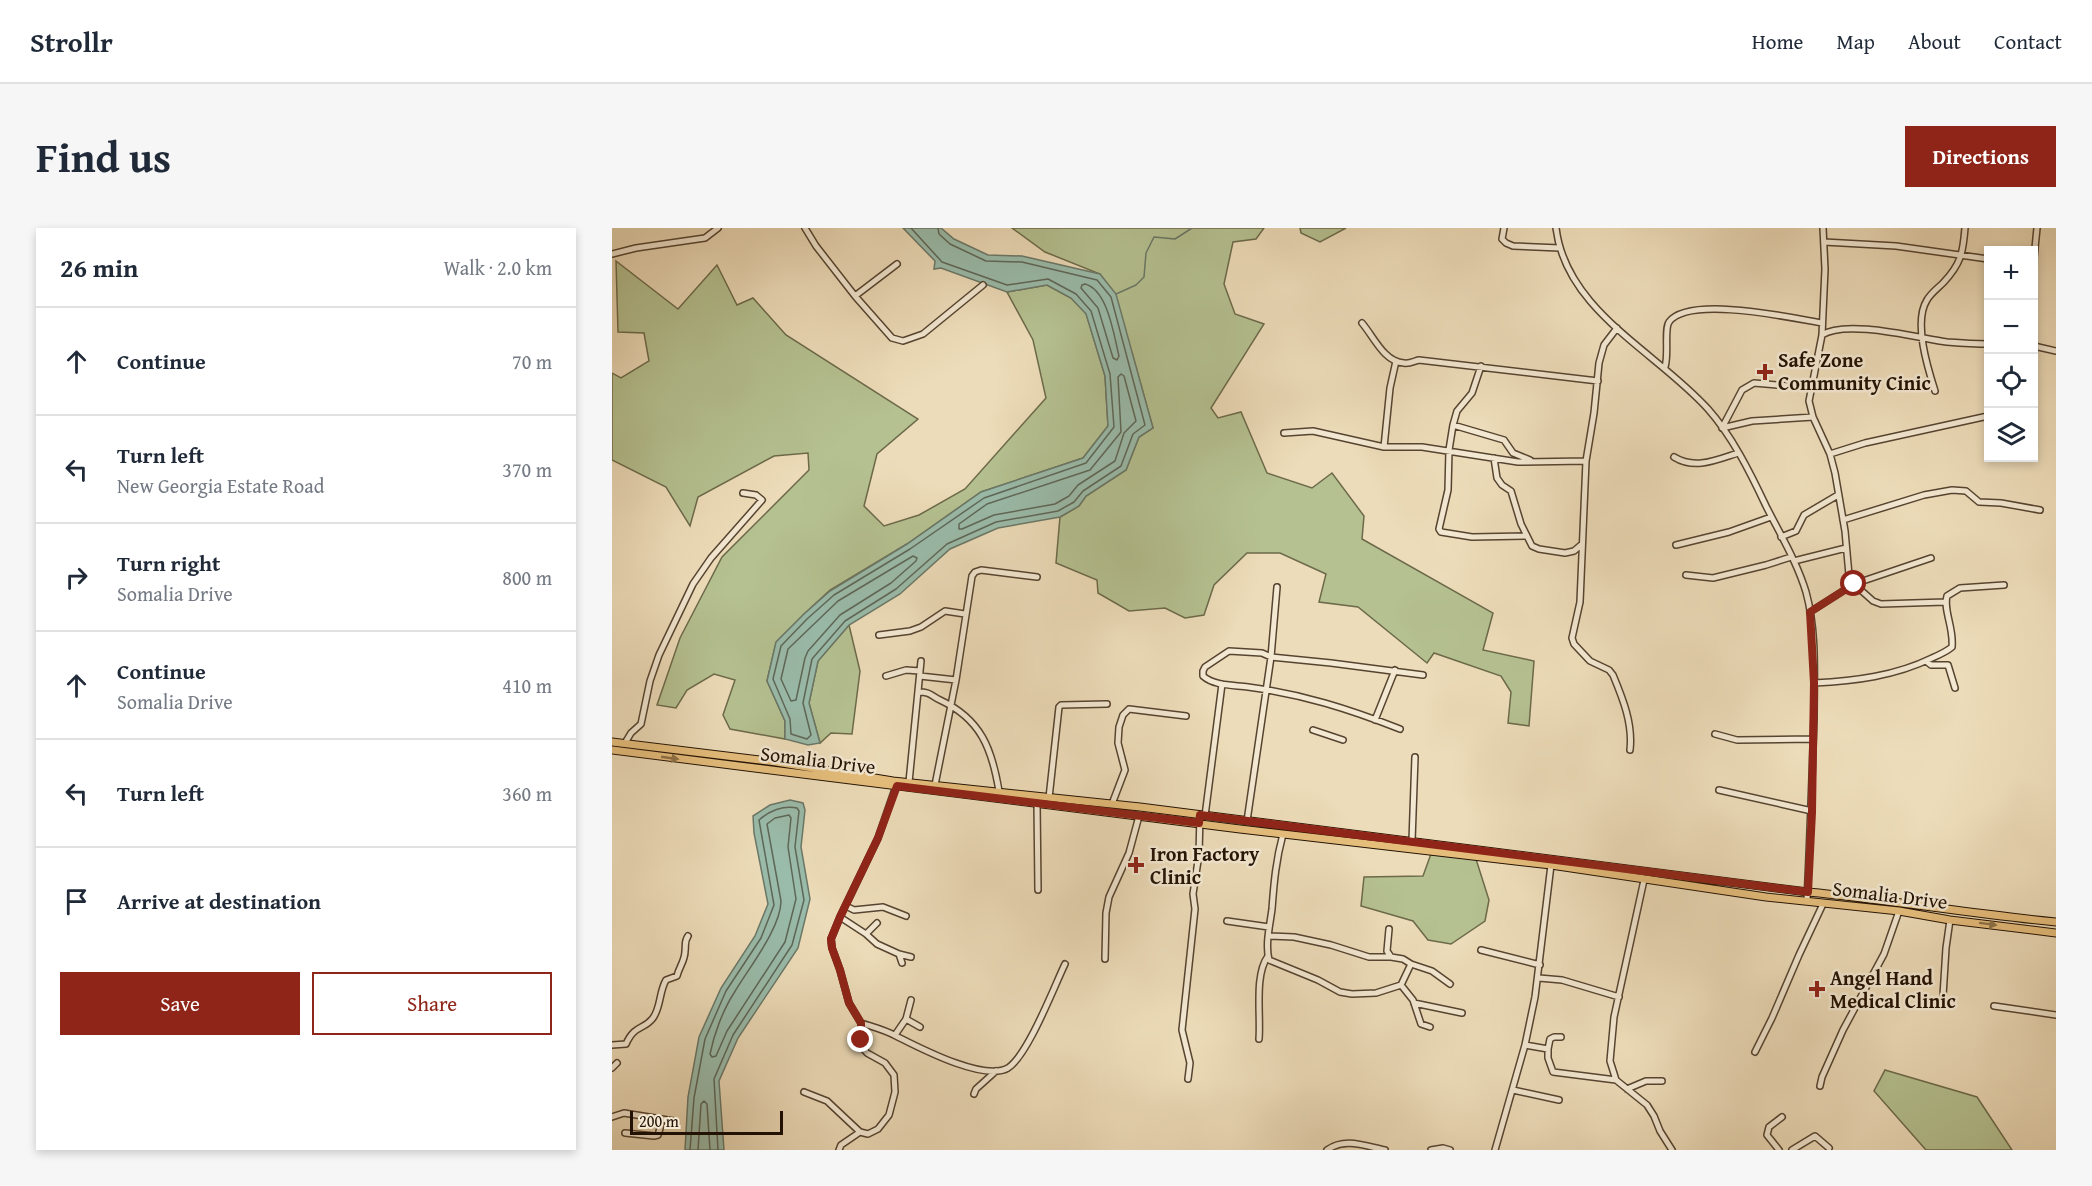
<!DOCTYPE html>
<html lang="en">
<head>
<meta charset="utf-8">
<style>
	:root { --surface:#fff; --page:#f6f6f7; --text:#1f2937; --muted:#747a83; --line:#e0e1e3; --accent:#8f2418 }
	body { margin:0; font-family:"Gentium Book Plus",serif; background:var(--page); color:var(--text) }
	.controls { position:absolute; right:18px; top:18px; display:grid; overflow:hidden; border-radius:0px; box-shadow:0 3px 9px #0003 }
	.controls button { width:54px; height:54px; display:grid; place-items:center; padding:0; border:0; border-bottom:2px solid var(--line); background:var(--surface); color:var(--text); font:30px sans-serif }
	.scale { position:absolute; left:18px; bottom:15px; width:153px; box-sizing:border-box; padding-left:6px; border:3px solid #231204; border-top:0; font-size:16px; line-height:21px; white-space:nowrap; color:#231204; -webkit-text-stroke:4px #f3e8d2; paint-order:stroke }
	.stop { position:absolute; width:18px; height:18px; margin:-14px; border:4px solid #8f2418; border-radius:50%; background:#fff }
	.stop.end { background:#8f2418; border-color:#fff; box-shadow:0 2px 6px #0008 }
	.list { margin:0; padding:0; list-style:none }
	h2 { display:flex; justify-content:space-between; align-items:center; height:78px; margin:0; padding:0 24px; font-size:26px }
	h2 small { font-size:20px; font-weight:400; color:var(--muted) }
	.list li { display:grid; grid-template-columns:39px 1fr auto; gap:18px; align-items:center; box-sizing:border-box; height:108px; padding:0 24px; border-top:2px solid var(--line) }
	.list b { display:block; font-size:22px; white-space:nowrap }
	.list p { margin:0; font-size:20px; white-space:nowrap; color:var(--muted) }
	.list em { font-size:20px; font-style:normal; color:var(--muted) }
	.actions { display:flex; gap:12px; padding:18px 24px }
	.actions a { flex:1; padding:14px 0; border:2px solid var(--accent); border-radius:0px; text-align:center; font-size:21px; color:var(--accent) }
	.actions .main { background:var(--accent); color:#fff }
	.icon { flex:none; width:33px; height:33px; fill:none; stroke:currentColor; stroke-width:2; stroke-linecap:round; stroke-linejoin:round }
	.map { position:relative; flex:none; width:1444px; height:922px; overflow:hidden; border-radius:0px }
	header { display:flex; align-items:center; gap:36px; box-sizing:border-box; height:84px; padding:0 30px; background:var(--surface); border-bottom:2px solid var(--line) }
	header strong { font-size:28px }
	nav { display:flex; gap:33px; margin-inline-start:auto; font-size:21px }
	.intro { display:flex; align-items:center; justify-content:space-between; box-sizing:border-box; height:144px; padding:0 36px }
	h1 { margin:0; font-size:42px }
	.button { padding:15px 27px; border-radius:0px; background:var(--accent); color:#fff; font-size:21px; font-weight:700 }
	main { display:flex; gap:36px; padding:0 36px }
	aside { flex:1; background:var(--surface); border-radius:0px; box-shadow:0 3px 9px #0003 }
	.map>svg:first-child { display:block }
</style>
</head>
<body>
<header>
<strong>Strollr</strong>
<nav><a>Home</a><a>Map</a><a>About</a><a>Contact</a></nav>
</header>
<div class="intro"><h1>Find us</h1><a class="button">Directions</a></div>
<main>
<aside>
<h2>26 min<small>Walk · 2.0 km</small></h2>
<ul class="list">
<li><svg class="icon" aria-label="ahead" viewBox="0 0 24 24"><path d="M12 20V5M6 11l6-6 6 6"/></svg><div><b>Continue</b></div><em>70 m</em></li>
<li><svg class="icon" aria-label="left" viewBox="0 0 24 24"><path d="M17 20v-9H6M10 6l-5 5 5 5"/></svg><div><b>Turn left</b><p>New Georgia Estate Road</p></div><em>370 m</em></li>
<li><svg class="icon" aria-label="right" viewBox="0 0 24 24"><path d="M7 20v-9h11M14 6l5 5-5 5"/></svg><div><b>Turn right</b><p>Somalia Drive</p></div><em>800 m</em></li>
<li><svg class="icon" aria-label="ahead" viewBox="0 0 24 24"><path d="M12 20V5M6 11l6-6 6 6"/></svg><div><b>Continue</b><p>Somalia Drive</p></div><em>410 m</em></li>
<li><svg class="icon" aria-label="left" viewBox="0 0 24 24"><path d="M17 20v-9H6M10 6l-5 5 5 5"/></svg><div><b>Turn left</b></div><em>360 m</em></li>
<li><svg class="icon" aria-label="arrive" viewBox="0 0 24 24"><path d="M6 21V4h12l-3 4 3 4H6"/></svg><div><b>Arrive at destination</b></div></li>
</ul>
<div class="actions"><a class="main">Save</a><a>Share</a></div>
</aside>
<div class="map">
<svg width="1444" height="922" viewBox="0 0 1444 922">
	<rect width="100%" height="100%" fill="#eddcb9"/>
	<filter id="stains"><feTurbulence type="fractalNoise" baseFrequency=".00333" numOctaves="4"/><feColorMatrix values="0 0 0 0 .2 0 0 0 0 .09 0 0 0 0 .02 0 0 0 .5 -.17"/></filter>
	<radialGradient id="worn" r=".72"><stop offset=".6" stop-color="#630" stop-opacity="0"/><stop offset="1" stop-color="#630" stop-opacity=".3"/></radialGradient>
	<path fill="#b5c191" stroke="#6c6a4a" stroke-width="1.5" d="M400,0H652L644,11L621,14L612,56L623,86L652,96L599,180L606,190L629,184L655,245L700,260L720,245L752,288L750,311L881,385L871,422L922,433L917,498L896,495L899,464L889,448L822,425L815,435L746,379L707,374L714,346L668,325H635L602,357L592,387L573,390L553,380L517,383L486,365L485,352L444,335L448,289L467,278L474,268L514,242L527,209L541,200L520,125L488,46L433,24Z
		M688,0H734L708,14L689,5Z
		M4,33L66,81L105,37L125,77L141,70L174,107L306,191L265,226L252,278L272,298L307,287L353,261L434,170L421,112L395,64L435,57L459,70L474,85L493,148L496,198L471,230L369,264L295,316L218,362L192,386L164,415L155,453L173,493V511L118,501L111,487L123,452L102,446L75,462L64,480L45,477L68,410L110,329L197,242L196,225L162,228L86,269L78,298L54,259L0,232V145L9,150L37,133L32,105L6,104Z
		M237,397L248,443L240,506L219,505L208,515L197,475L206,433Z
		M820,623L863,628L877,672L873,693L839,716L816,712L801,693L749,678L752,649L811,648Z
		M1273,842L1365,869L1400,922H1314L1262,863Z"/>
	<path fill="#9abcab" stroke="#6a7868" stroke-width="1.5" d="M291,0H329L342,11L376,27L410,28L488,46L504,66L541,200L527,209L514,242L474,268L467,278L448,289L386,300L338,321L288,366L237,397L206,433L197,475L208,515L196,517L173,511V493L155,453L164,414L192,386L218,363L295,316L369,264L471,230L496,198L493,148L474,86L459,70L435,57L395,64L329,40L322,41L323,33Z
		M178,572L191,575L193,582L189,619L198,671L186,720L126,810L107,853L112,922H73L76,869L87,809L109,760L143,708L156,676L142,605L141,588L158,577Z"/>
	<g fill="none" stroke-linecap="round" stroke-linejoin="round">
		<path stroke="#5e6758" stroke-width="1.5" d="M299,0L330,34L395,57L436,51L464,66L479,83L498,146L502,199L474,235L372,270L298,321L222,367L195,391L169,418L161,451L178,491L179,506L195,511L199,507L191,475L200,431L233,393L284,361L335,316L384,294L446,283L462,274L471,263L509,238L521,206L533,197L499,69L485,52L410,34L374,33L338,16L327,6L326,0
			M473,56C496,62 502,108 507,128L505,132L501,130L486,80L469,60L470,57Z
			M509,146L512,148L524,193L512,205L503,233L466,257L457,268L443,276L382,287L350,301H347V296L375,276L478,242L509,204L506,149Z
			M301,328L305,330L304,333L279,355L228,387L196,423L193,430L184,472L179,473L169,451L176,421L226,373Z
			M177,587L179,590L176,619L184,671L173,714L115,803L104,828L100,829L98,826C102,806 111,782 122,765C136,741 169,700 169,673L155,596L163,590Z
			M78,922L82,870L93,811L114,763L149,710L162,677L147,592C157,583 171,577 185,580L187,583L183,619L192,672L180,717L121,807L102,851L106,922
			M86,922L89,876L92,873L95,876L98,922"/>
		<path stroke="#6a7868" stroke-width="1.5" d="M504,66L524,57L532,49L534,25L542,9L563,11L580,0"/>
		<g stroke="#564431" stroke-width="8">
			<path id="minor" d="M193,0L204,18L243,68L280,110L291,113L311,106L371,57
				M892,0L890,11L894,15L901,18L948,20
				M944,0C954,83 1045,124 1096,181C1120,208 1138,244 1154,278C1168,306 1185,334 1194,364C1205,404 1202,449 1202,490C1200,551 1198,611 1195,672
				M1211,0L1213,41L1210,107L1197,173L1201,189L1218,226L1223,245L1233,303L1238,358
				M1212,14L1284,18L1376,31
				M0,26L24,20L93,10L106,0
				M1422,30L1425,0
				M243,68L285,36
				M750,95C762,109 772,134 792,135C798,136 802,133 807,132L986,153
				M1005,100L992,117L987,135L982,185L974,233L968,374L960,410L962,416L978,433L997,442L1001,447C1011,471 1021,496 1018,522
				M1210,107C1234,91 1306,110 1335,114C1348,115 1362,116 1376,116
				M1422,118L1444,123
				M869,138L860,165L845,183L841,197L837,222L836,262L827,301L829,304L860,309L915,308
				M1053,139C1057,127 1052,101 1057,94C1077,67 1180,90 1210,95
				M1323,163C1316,141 1301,94 1315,72C1319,65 1326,60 1331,55C1349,36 1351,25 1353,0
				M841,197L892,212L901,225L918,232
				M1110,200L1130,162L1142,155L1200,160
				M1110,200L1140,193L1201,189
				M672,205L701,203L772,219H810L906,234L974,233
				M772,219L778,160L784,133
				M1218,226L1253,215L1376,188
				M1062,229C1083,242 1104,232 1126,225
				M882,230L885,250L890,257L899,263L909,296L920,318L927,321L953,325L962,323L969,317
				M1231,292L1312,267L1340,262L1354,263L1367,274L1389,275L1428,282
				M1169,309L1184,303L1192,287L1226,267
				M1064,317L1117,304L1159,289
				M1182,333L1234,320
				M1074,347L1101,350L1154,337L1179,329
				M1242,356L1261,373L1269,376L1333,374
				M1198,384L1242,356L1319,330
				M267,407L298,403L309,399L333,383L353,386
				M1314,433L1319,437H1336L1343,460
				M274,448L294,442L308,443
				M308,448L344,452
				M1202,455C1243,453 1283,448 1320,430C1327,427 1334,424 1340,419C1342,400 1331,382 1335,368L1348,360L1392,357
				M307,464C319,464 319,468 328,472C369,491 380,521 387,563
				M763,492L783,442
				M788,501C737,481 690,466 636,459C622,457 602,458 591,448V443L593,439L617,423L650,425L659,429L719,435L811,447
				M701,502L731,512
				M1103,506L1125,512L1201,511
				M13,515L19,505L29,496L38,453L47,427L81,356L99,330L150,272L144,267L131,265
				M297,554L309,433
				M323,557L344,452L360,348L363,344L369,342L425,349
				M1107,562L1200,583
				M437,570L447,479L449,477L495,476
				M425,575L426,662
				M500,576L513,542L506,515L507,499L511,487L517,481L574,488
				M593,588L610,456
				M635,593L659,429L665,359
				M671,606C664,632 662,654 660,681C658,697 653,716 657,732L706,752L728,764L740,766L764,765L789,757L799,736L820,743L838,756
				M800,613L803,529
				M1032,652L1002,789L998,833L1004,852L1035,877L1042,888L1048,903L1060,922
				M234,678L242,682L271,679L294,688
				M228,689L254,706L265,716L287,726L290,735
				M615,693L657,699
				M777,701L775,723L779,729L791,731L799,736
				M254,706L265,695
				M657,708L682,709L719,717L757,729H779
				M869,722L928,737
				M287,726L299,729
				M493,731L494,685L497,669L517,625L527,588
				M927,750L950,752L1007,769
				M789,757L801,772L809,796L818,799
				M1331,768L1334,720L1338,692
				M802,775L850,785
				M1382,778L1444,787
				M294,791L308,799
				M249,795C261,799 273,802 284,808C306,819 372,854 396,840C416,827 442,759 453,736
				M283,807L294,791L299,772
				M647,811C649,787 642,747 656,728
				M0,817L14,816C23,796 32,802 41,790C49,779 47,764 54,752L65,748C67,739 73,733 73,723C74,716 72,714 76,708
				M913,817L936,821L938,811L942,809H949
				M936,821V830L941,844L1004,852
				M1143,824L1160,790L1187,727L1211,676
				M0,840L5,835
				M576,851L578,835L570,802L583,681L581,666L587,626L588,587
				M1208,858L1210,849L1231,802L1272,726L1287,683
				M1015,861L1034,853H1050
				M901,862L947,872
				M192,864L215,873L248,904L256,906L266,901L277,887L283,864L282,847L273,835L255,825L250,819L249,795L237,775L228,742L220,720L219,711L228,689L266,610L284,558
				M362,866L364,861L384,843
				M0,889L12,885L62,893
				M13,905L42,908L46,907L49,897L47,891
				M227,922L229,917L248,904
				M715,922C733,909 753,918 773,922
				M819,922L831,920L838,922
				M883,922L913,817L923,769L939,637
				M1167,922L1155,907L1157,899L1170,889
				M1180,922L1203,908L1217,920"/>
		</g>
		<g stroke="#231204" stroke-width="9">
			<path id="major" d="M0,514L164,534L281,553L528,579L1196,664C1279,672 1361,686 1444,694
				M0,522L628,601L939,637L1154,669L1287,683L1338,692L1444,705"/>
		</g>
		<use href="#minor" stroke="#f3e8d2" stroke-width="5"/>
		<use href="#major" stroke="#e6be7c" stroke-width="7"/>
	</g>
	<defs><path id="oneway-solid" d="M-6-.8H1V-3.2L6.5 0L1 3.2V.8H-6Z" transform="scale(1.5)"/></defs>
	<g fill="#8e7146">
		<use href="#oneway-solid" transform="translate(58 530) rotate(8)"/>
		<use href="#oneway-solid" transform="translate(1376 696) rotate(7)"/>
	</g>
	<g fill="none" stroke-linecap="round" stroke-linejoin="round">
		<path stroke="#8f2418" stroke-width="8" d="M249,812V795L237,775L228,742L220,720L219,711L228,689L266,610L285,558L587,595L588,587L1196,664L1200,584L1202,455L1198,384L1242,356"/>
	</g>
	<g fill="#8f2418" stroke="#f3e8d2" stroke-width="2">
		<path d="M1150 135h6v6h6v6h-6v6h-6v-6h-6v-6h6z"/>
		<path d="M521 628h6v6h6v6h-6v6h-6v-6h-6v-6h6z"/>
		<path d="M1202 752h6v6h6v6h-6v6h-6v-6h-6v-6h6z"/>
	</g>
	<g text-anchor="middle" stroke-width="5" stroke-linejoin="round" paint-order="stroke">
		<g font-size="20" font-weight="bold" fill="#231204" stroke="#f3e8d2" text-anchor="start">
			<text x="1166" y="139">Safe Zone<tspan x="1166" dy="23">Community Cinic</tspan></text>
			<text x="538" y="633">Iron Factory<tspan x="538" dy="23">Clinic</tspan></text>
			<text x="1218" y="757">Angel Hand<tspan x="1218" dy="23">Medical Clinic</tspan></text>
		</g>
		<g font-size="20" fill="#231204" stroke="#f3e8d2">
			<text transform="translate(206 532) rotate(7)" y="7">Somalia Drive</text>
			<text transform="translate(1278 667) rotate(7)" y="7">Somalia Drive</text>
		</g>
	</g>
	<rect width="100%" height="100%" filter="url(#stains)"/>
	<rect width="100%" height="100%" fill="url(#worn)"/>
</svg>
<div class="controls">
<button>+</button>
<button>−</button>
<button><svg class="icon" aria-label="locate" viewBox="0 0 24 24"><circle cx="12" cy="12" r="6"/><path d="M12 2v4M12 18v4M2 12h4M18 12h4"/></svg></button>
<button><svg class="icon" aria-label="layers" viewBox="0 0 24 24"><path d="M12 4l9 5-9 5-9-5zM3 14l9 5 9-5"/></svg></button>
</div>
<div class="scale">200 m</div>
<div class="stop" style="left:1242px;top:356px"></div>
<div class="stop end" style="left:249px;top:812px"></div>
</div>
</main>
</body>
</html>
